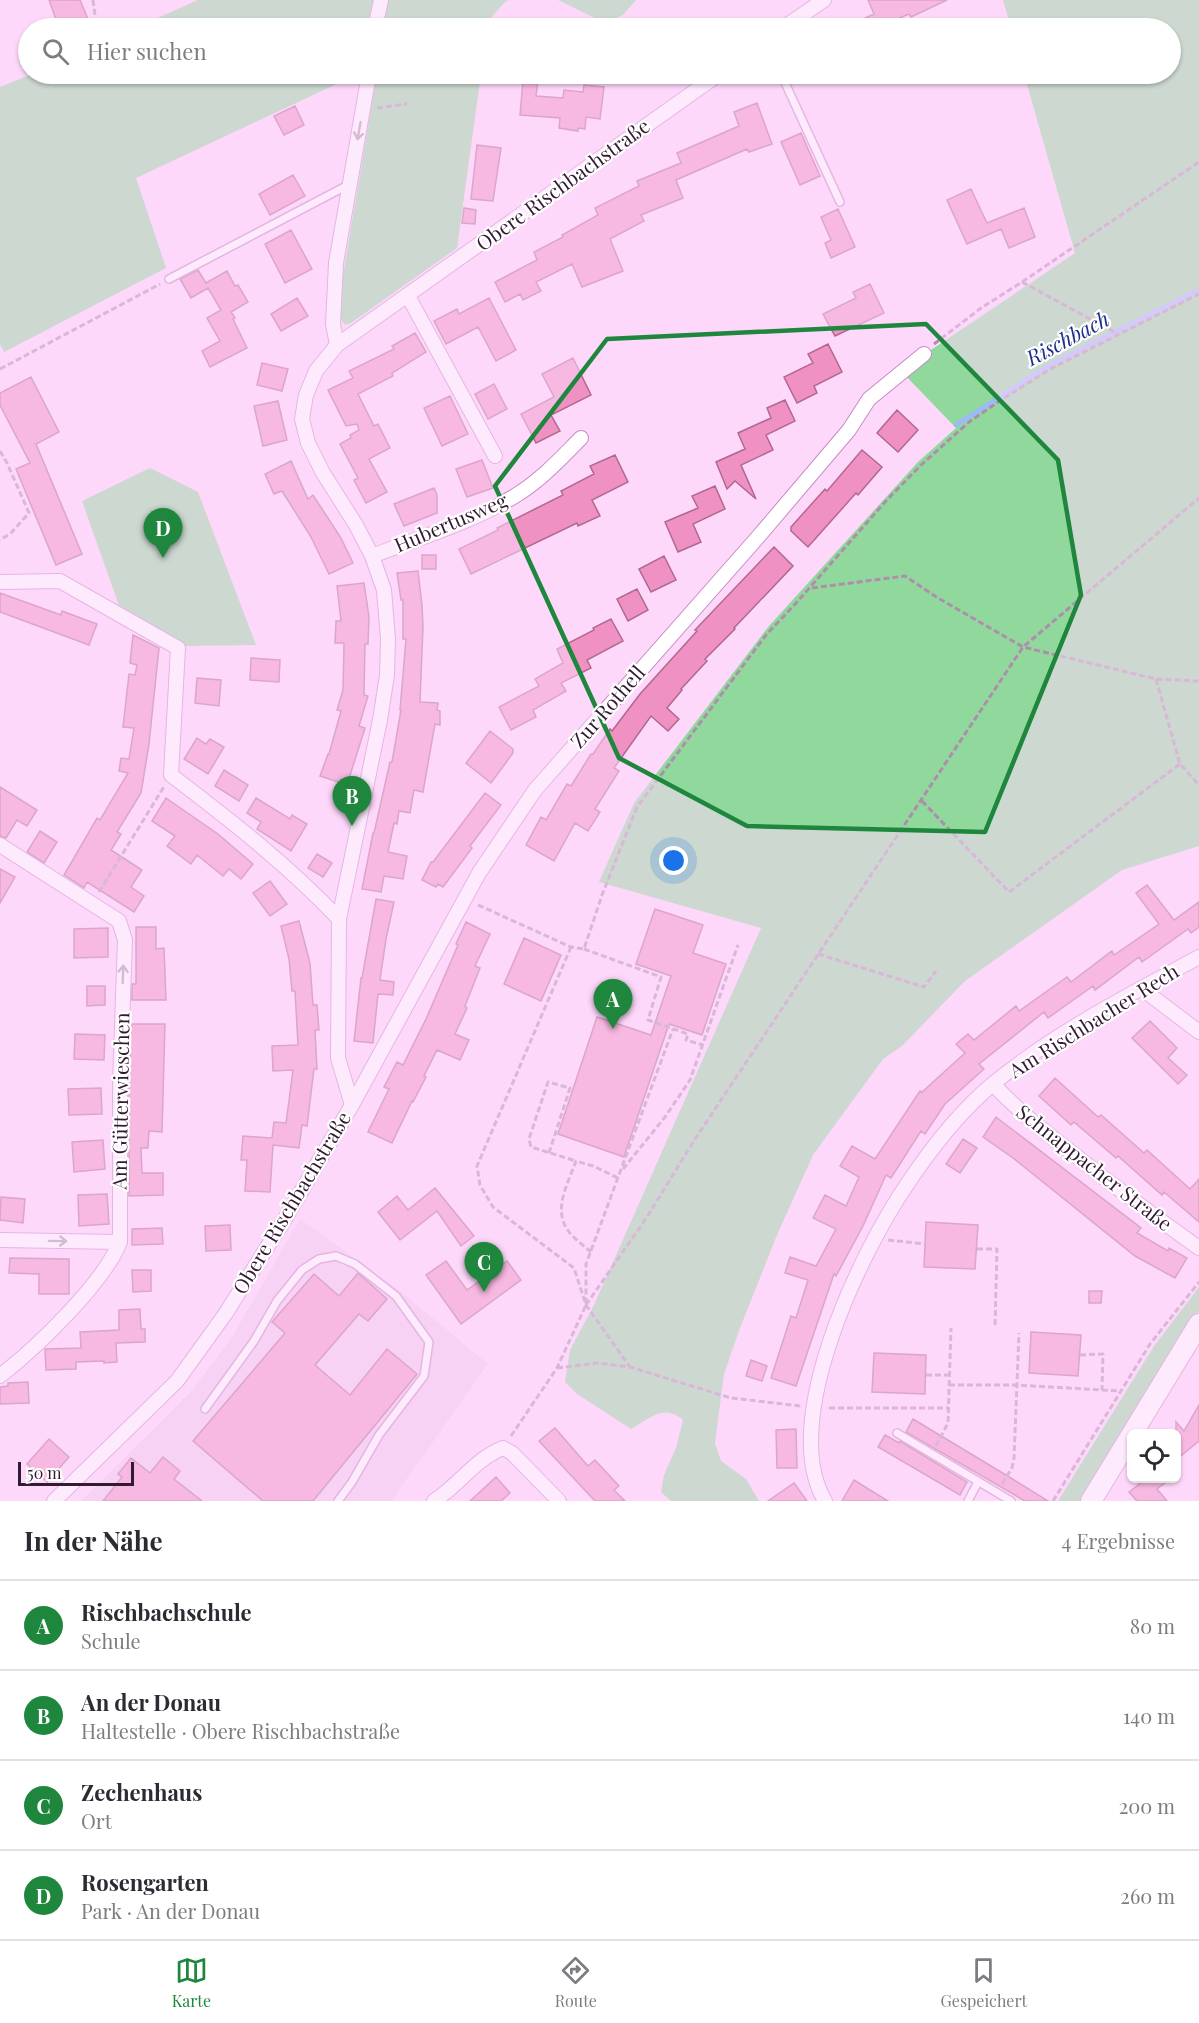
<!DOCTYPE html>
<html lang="de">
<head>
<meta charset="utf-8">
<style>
	:root { --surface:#fff; --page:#f7f7f7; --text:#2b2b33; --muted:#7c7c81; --line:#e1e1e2; --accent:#1e873d }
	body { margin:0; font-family:"Playfair Display",serif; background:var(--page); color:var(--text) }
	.controls { position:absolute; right:18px; bottom:18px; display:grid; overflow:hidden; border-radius:9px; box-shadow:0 2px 4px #0004 }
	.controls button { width:54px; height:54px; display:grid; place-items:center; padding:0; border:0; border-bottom:2px solid var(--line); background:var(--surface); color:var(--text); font:30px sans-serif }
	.scale { position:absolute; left:18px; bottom:15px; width:116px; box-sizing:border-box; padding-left:6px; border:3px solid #321b31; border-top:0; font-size:16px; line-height:21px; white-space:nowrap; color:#321b31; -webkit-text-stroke:4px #fff; paint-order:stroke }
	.you { position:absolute; left:674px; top:861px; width:21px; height:21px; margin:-15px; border:4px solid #fff; border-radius:50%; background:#1a73e8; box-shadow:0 0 0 9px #1a73e833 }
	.badge { display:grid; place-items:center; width:39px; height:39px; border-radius:50%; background:var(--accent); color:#fff; font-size:20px; font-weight:700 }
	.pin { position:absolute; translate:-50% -50px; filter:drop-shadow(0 2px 3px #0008) }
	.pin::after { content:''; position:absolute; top:32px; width:21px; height:18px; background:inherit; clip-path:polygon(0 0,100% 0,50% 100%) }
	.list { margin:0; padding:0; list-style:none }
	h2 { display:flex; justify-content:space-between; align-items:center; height:78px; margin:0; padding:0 24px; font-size:26px }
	h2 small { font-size:20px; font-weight:400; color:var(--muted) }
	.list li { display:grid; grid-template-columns:39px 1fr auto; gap:18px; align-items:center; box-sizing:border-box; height:90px; padding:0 24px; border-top:2px solid var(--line) }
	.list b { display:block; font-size:22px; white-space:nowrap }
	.list p { margin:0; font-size:20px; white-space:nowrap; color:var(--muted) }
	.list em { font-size:20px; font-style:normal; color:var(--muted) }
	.icon { flex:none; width:33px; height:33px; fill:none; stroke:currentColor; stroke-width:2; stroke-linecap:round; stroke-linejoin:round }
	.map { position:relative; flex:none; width:1199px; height:1501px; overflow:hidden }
	.search { position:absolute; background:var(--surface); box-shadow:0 2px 4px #0004; left:18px; right:18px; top:18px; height:66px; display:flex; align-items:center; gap:15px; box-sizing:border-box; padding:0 21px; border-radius:33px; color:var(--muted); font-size:22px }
	.sheet { height:438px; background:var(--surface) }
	nav { display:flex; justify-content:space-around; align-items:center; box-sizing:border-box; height:84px; border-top:2px solid var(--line); background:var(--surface); font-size:16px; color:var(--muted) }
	nav a { display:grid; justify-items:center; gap:3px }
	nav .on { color:var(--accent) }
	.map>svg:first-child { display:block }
</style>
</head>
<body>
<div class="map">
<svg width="1199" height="1501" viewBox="0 0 1199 1501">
	<rect width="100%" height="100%" fill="#fed8fb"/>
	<path fill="#f1c9ee" d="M300,1219L400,1291L488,1364L391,1501H81L189,1394L231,1339Z"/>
	<path fill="#91d89c" d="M198,0H510L506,1L488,21L487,28H135Z
		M558,0H636L623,15L605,23Z
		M1003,0H1199V846L1122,870L965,981L902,1046L883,1059L813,1155L777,1235L740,1328L724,1374L715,1443L721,1461L746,1479L759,1501H671L661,1492L664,1475L676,1448L683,1420C664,1403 649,1419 631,1429L577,1394L565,1382L570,1350L594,1305L761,928L599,882L634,803L769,626L918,462L956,428L902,372L928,352L1075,253L1024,74H1170V28H1011Z
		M32,74H358L136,178L166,268L4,352L0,344V87Z
		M377,74H481L457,248L351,323L345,325L339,317V299Z
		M150,468L198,492L256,645L181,646L122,614L82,501Z
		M1199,1287V1311L1081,1501H1058L1154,1346Z"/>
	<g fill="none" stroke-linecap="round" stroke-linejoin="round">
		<path stroke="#9eb8fc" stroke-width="4.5" d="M956,425L1050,365L1199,290"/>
	</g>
	<path fill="#ef91c2" stroke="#b1688e" stroke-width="1.5" d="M49,0H80L88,19L59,28Z
		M868,0H947L911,17L909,14L876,28H844L874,14Z
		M523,80L538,81L536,96L563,98L564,90L583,92L584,85L604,87L600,119L586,117L585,129L578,128V131L559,128L560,118L520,115Z
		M757,103L772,144L749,152L747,149L676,180L683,198L641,215L644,221L610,239L623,271L582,287L572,264L536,282L541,291L523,300L520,294L505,302L495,282L537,260L534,252L563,237L562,235L598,215L595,208L639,186L637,181L681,163L677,153L739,126L734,112Z
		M295,106L304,125L284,135L274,116Z
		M801,133L820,176L800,185L781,142Z
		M477,145L501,148L493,201L471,199Z
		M293,175L305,196L270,215L259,194Z
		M971,189L987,223L1024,208L1035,237L1009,248L1001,229L967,244L947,200Z
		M464,208L476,210L475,224L462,223Z
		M838,209L855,247L831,258L825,243L831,240L821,217Z
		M291,230L312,269L285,283L265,244Z
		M198,270L206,283L227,271L235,286L238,285L248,302L231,312L235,318L233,319L247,348L210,367L202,351L220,341L207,318L221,310L208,288L191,298L180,279Z
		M870,284L884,313L835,336L823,314L856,298L853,292Z
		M297,298L308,316L281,331L271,314Z
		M489,298L516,350L496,361L478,327L446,344L434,321L457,309L459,314Z
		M415,333L426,352L392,373L393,376L358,394L374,426L378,424L390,448L369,459L387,492L366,503L354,480L358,478L340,444L351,438L350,435L359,430L357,424L346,426L328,390L353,378L349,371L394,349L392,346Z
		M828,344L842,372L814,386L817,393L797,403L784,377L813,363L808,354Z
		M573,358L591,395L551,415L560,431L536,443L521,414L554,397L542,374Z
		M262,363L288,369L282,391L257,385Z
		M31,377L59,432L36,444L82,554L56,565L16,469L30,463L0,405V393Z
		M494,384L507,409L488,419L475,394Z
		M450,396L468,434L442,446L424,408Z
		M785,400L795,421L766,435L773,450L741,465L756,499L735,481L727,489L716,462L745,449L738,433L771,418L767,408Z
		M278,401L287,440L263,446L254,406Z
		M897,410L918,430L898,452L877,433Z
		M862,450L882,467L858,495L856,493L808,547L791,531V527L825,489L827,491Z
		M615,455L628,482L592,500L600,516L578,526L577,523L471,574L459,549L498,530L497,528L563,495L561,491L594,474L590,466Z
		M482,460L493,488L467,497L456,469Z
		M291,461L308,499L313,495L341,538L353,563L329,574L311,537L282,491L274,494L265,474Z
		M715,486L725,509L693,524L701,542L678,552L665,522L698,508L692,496Z
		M434,488L437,495V513L404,526L394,504Z
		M774,547L793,566L734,628L735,629L705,659L707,661L681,689L682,690L667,708L679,719L668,731L651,716L614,768L619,771L595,809L600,812L588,831L575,823L554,861L526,845L541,817L546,820L567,784L571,786L591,754H593L610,729L612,731L640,694L697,631L695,630Z
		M422,555H436V569H422Z
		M664,556L676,580L651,592L639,569Z
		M418,571L422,605L423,627L420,702L438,703L437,710L440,711V725L435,724L423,792L414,790L410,813L399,811L397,824L394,823L388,852L407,856L403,879L384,876L381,892L362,889L373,833H374L390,762H392L401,710H400L406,639H403V600H401L397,573Z
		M364,583L369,617L368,644H365L364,695L368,696L359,726L365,728L347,785L320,776L328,754H329L341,711L337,710L343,690L344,643H335L336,621H341L337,586Z
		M637,589L648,610L628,621L617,599Z
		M0,593L61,615L62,611L97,624L89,645L0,612Z
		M611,619L623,641L587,660L591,668L561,683L566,691L533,710L536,717L511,730L499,707L539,686L535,679L563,663L557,649L594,630L593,628Z
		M133,635L159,648L149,744L141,793L117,832L121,834L111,850L142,870L131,887L144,896L134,912L87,882L84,888L64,875L97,818L100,820L128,773L119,771L121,758L129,759L134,728L123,727L129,674L135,675L137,665L130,663Z
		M251,658L280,660L279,682L250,680Z
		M197,678L221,680L219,706L195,703Z
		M490,731L513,749V753L491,783L466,763Z
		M197,738L206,744L210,739L224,747L208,774L184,759Z
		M224,770L248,785L239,801L215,786Z
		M0,787L37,810L27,826L17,820L6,838L0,836Z
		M485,793L501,805L470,846L472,848L443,887L438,884L436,887L422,880L431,862H433Z
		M166,798L218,834L253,864L241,879L229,869L223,876L197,855L191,864L167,846L175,836L152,821Z
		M256,798L290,819L292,815L307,824L291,851L257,829L261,822L247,813Z
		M40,831L57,842L44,863L27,852Z
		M317,854L332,863L323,877L308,868Z
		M0,869L15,877L0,903Z
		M270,881L287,904L270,916L253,893Z
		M1147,885L1174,920L1199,902V927L1191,933L1188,929L1142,962L1139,957L1095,990L1093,986L1048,1018L1044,1012L979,1064L984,1069L945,1104L925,1134L921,1131L891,1178L886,1175L863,1226L836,1276L834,1274L796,1386L771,1378L791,1316L796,1318L808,1280L785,1273L790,1257L816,1266L836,1229L813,1218L825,1195L846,1206L859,1177L840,1166L852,1146L875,1159L920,1091L922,1092L965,1053L956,1044L968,1034L974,1040L1016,1006L1019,1011L1067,977L1071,982L1112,951L1114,955L1159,924L1136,893Z
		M376,899L394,902L386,939L380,980L394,982L393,995L378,994L373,1043L354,1041L361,978H362Z
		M655,909L703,925L693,953L726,964L702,1035L669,1024L624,1157L558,1134L597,1017L651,1035L671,976L636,964Z
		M299,921L310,963L313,1005H317L319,1030H315L317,1069H314L307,1126L302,1125L299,1148L273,1145L270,1192L245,1191L247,1160H241L243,1136L272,1138L274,1122L286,1123L293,1070L273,1071L272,1046L298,1045L295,991H292L289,959L281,926Z
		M466,922L490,934L475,966L480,968L465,1006L467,1008L455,1034L469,1040L460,1060L437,1050L424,1076L426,1077L413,1102L412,1101L392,1143L368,1132L389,1089L384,1087L397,1062L403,1065L426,1019L458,945L456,944Z
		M136,927H156V949L164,948L166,1000H132V984H136Z
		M108,928V957L74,958V929Z
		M524,938L561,955L541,1001L504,984Z
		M87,986H105V1005L87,1006Z
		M1150,1021L1177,1048L1168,1058L1187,1075L1178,1084L1132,1038Z
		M131,1024H165L162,1132L149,1131L148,1148H141L142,1173H163V1195L129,1196V1082Z
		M75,1034L105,1035L104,1060L74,1059Z
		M1055,1078L1098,1117L1101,1115L1144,1153L1147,1150L1190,1189L1199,1179V1222L1164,1192L1162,1195L1118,1156L1116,1158L1074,1122L1071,1125L1039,1096Z
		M101,1088L102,1114L69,1115L68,1089Z
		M996,1117L1141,1228L1137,1233L1168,1251L1169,1248L1187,1258L1175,1278L1135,1256L1013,1158L983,1137Z
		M963,1139L977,1148L960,1173L946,1164Z
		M103,1140L105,1169L74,1172L72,1142Z
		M435,1188L474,1236L461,1246L437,1211L400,1240L378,1212L397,1196L408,1210Z
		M107,1194L109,1224L79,1226L78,1195Z
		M1,1197L25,1199L23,1223L0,1220Z
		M926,1222L978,1225L975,1269L924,1267Z
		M230,1225L231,1250L206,1251L205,1226Z
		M162,1228L163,1244L132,1245V1229Z
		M10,1258L69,1259V1294H39V1274L9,1273Z
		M446,1261L467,1290L507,1261L521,1280L461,1324L426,1275Z
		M132,1270H151V1291L133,1292Z
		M358,1273L387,1299L368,1321L359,1314L315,1365L350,1395L387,1349L417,1374L313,1501H263L193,1441L285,1333L272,1322L314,1274L339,1296Z
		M1089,1291H1102L1101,1303H1089Z
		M140,1309L141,1329H145V1342L116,1343L117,1362L104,1363V1361L76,1362V1369L46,1370L45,1349L81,1348L80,1332L119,1330V1310Z
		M1031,1332L1081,1335L1078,1376L1029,1373Z
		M874,1353L926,1355L925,1394L872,1392Z
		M751,1360L767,1366L762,1381L746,1376Z
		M28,1382L29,1403L0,1404V1387L8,1386V1383Z
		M1199,1405V1441L1176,1460V1422L1184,1431Z
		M913,1419L1006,1475L1048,1501H1025L906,1432Z
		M555,1428L588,1466L595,1460L619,1486L614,1490L625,1501H595L539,1441Z
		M796,1429L797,1468H777L776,1430Z
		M885,1435L899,1443L900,1441L967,1482L960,1495L878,1447Z
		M49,1439L69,1457L47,1482L27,1464Z
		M163,1457L180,1471L174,1479L202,1501H103L122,1477L118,1474L131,1458L150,1473Z
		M496,1477L510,1493L501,1501H470Z
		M1146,1479H1170L1157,1489L1167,1501H1137L1129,1492Z
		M854,1480L870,1490L888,1501H842Z
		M794,1483L807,1501H768Z"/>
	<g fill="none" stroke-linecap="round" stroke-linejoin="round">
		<g stroke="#c78bc3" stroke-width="10">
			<path id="lane" d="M781,74L840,202
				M169,279L350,184
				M205,1409L254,1341L277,1301L302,1270L319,1259L336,1256L355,1264L396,1296L429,1342L424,1376L379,1435L352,1482L338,1501
				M897,1433L1011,1501
				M968,1501L978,1482"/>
		</g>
		<g stroke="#c78bc3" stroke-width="16">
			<path id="street" d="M375,28L381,0
				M783,28L824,0
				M408,296L495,456
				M337,345L333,324L336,263L369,74
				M372,556C421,537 474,522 518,494C542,479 561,458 581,438
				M0,582L60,581L178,648L171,775C230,820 288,865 339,919
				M0,845L119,921L125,940L120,1082V1242C103,1284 36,1348 0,1376
				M1141,988L1199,1032
				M993,1084C1019,1112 1050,1136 1080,1159C1119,1190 1158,1219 1199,1248
				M352,1105L338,1058L339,919L380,720L387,675L388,639L384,590L372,556L356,525L323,473L308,443L302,419L306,395L316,371L337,345L719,74
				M0,1240L120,1242
				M54,1501L177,1381L226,1313L286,1217L352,1105L479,873L535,790L758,537L849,430L869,399L924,354
				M434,1501C459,1485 475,1459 503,1448L512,1453L559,1501
				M825,1501C778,1422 861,1251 908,1183C932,1147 960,1111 994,1083C1056,1032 1129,995 1199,957"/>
		</g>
		<g stroke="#c78bc3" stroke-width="22">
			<path id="secondary" d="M1132,1434L1199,1324
				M1091,1501L1132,1434"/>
		</g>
		<path stroke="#ae8eac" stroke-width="3" stroke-dasharray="6 3" stroke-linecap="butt" d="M93,0L96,23
			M377,108L407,104
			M1022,282L1118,334
			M934,344L981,308L1022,282L1199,162
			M0,369L160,284
			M0,451L7,463L29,513L11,533L0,540
			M812,588L905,576L938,598L1023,647L1156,679L1199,681
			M1156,679L1180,764L1199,785
			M922,801L1009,892L1180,764
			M99,892L165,785
			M478,905L571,947L584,949L602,895L637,807L766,635L798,601L885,502L920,466L969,422L1001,400L1052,368L1199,294
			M571,947L477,1166L480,1185L493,1207L574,1268L586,1305L630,1367
			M584,949L661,977L648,1020L688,1034L686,1040L703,1045
			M818,954L924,987L936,971
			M549,1153L570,1088L548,1082L529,1139L531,1147L576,1161
			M623,1169L665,1117L690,1080L738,945
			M888,1240L925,1244
			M977,1249H997L995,1327
			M591,1252C583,1245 572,1237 567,1229C553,1208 569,1181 576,1161L593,1166L618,1178
			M586,1305L647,1217L695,1139L1023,647L1199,498
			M1080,1355L1103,1354L1102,1390
			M557,1368L597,1363L630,1367L731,1398L801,1406
			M926,1375H949
			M949,1385H1016L1121,1391
			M829,1408H949
			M511,1436L557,1368L586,1305V1264L673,1029
			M936,1446L948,1423L951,1328
			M1002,1484L1012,1468L1014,1458L1019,1333
			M1053,1501L1150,1344L1199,1282"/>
		<use href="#lane" stroke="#fff" stroke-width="7"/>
		<use href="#street" stroke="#fff" stroke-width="14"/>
		<use href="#secondary" stroke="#fff" stroke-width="20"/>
	</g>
	<defs><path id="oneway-shaft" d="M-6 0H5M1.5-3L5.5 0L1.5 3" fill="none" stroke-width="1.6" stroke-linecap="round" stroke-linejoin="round" transform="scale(1.5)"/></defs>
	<g stroke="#a398a2">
		<use href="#oneway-shaft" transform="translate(359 131) rotate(100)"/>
		<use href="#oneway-shaft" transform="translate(123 974) rotate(-88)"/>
		<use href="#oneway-shaft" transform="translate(58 1241) rotate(1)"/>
	</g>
	<path d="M0 0H1199V1501H0ZM926,324L1058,460L1081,595L985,832L747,826L619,758L495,486L607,339Z" fill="#fed8fb" fill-opacity=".55" fill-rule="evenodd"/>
	<path fill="none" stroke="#1e873d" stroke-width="4.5" stroke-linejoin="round" d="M926,324L1058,460L1081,595L985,832L747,826L619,758L495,486L607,339Z"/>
	<g text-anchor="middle" stroke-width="4.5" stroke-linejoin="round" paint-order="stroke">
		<g font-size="20" fill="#321b31" stroke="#fff">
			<text transform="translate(563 185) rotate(-36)" y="7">Obere Rischbachstraße</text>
			<text transform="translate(451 523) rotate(-23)" y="7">Hubertusweg</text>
			<text transform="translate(608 707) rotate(-49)" y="7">Zur Rothell</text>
			<text transform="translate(1094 1021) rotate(-32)" y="7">Am Rischbacher Rech</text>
			<text transform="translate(121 1101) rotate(-89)" y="7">Am Gütterwieschen</text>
			<text transform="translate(1094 1168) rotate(38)" y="7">Schnappacher Straße</text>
			<text transform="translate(292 1203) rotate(-59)" y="7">Obere Rischbachstraße</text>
		</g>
		<g font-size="21" font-style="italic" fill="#1d2f8e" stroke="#fff">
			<text transform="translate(1068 339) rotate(-28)" y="7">Rischbach</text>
		</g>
	</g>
</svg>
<div class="controls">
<button><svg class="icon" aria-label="locate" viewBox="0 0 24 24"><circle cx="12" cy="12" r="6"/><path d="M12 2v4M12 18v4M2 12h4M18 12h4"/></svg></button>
</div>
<div class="scale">50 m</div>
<div class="you"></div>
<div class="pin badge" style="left:613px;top:1029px">A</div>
<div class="pin badge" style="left:352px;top:826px">B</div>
<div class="pin badge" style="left:484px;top:1292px">C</div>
<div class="pin badge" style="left:163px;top:558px">D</div>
<div class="search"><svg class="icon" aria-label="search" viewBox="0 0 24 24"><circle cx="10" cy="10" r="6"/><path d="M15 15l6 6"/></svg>Hier suchen</div>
</div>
<section class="sheet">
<h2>In der Nähe<small>4 Ergebnisse</small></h2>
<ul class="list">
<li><span class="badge">A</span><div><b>Rischbachschule</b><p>Schule</p></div><em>80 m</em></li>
<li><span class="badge">B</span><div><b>An der Donau</b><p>Haltestelle · Obere Rischbachstraße</p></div><em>140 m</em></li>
<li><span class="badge">C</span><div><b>Zechenhaus</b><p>Ort</p></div><em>200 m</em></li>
<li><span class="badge">D</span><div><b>Rosengarten</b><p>Park · An der Donau</p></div><em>260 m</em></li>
</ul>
</section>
<nav>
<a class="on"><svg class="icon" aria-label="map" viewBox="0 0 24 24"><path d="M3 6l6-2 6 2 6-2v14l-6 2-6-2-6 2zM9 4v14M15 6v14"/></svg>Karte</a>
<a><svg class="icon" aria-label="directions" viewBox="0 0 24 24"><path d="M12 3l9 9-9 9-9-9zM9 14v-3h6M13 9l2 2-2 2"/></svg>Route</a>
<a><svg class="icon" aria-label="saved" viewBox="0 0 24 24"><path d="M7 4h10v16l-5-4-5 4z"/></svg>Gespeichert</a>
</nav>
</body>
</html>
